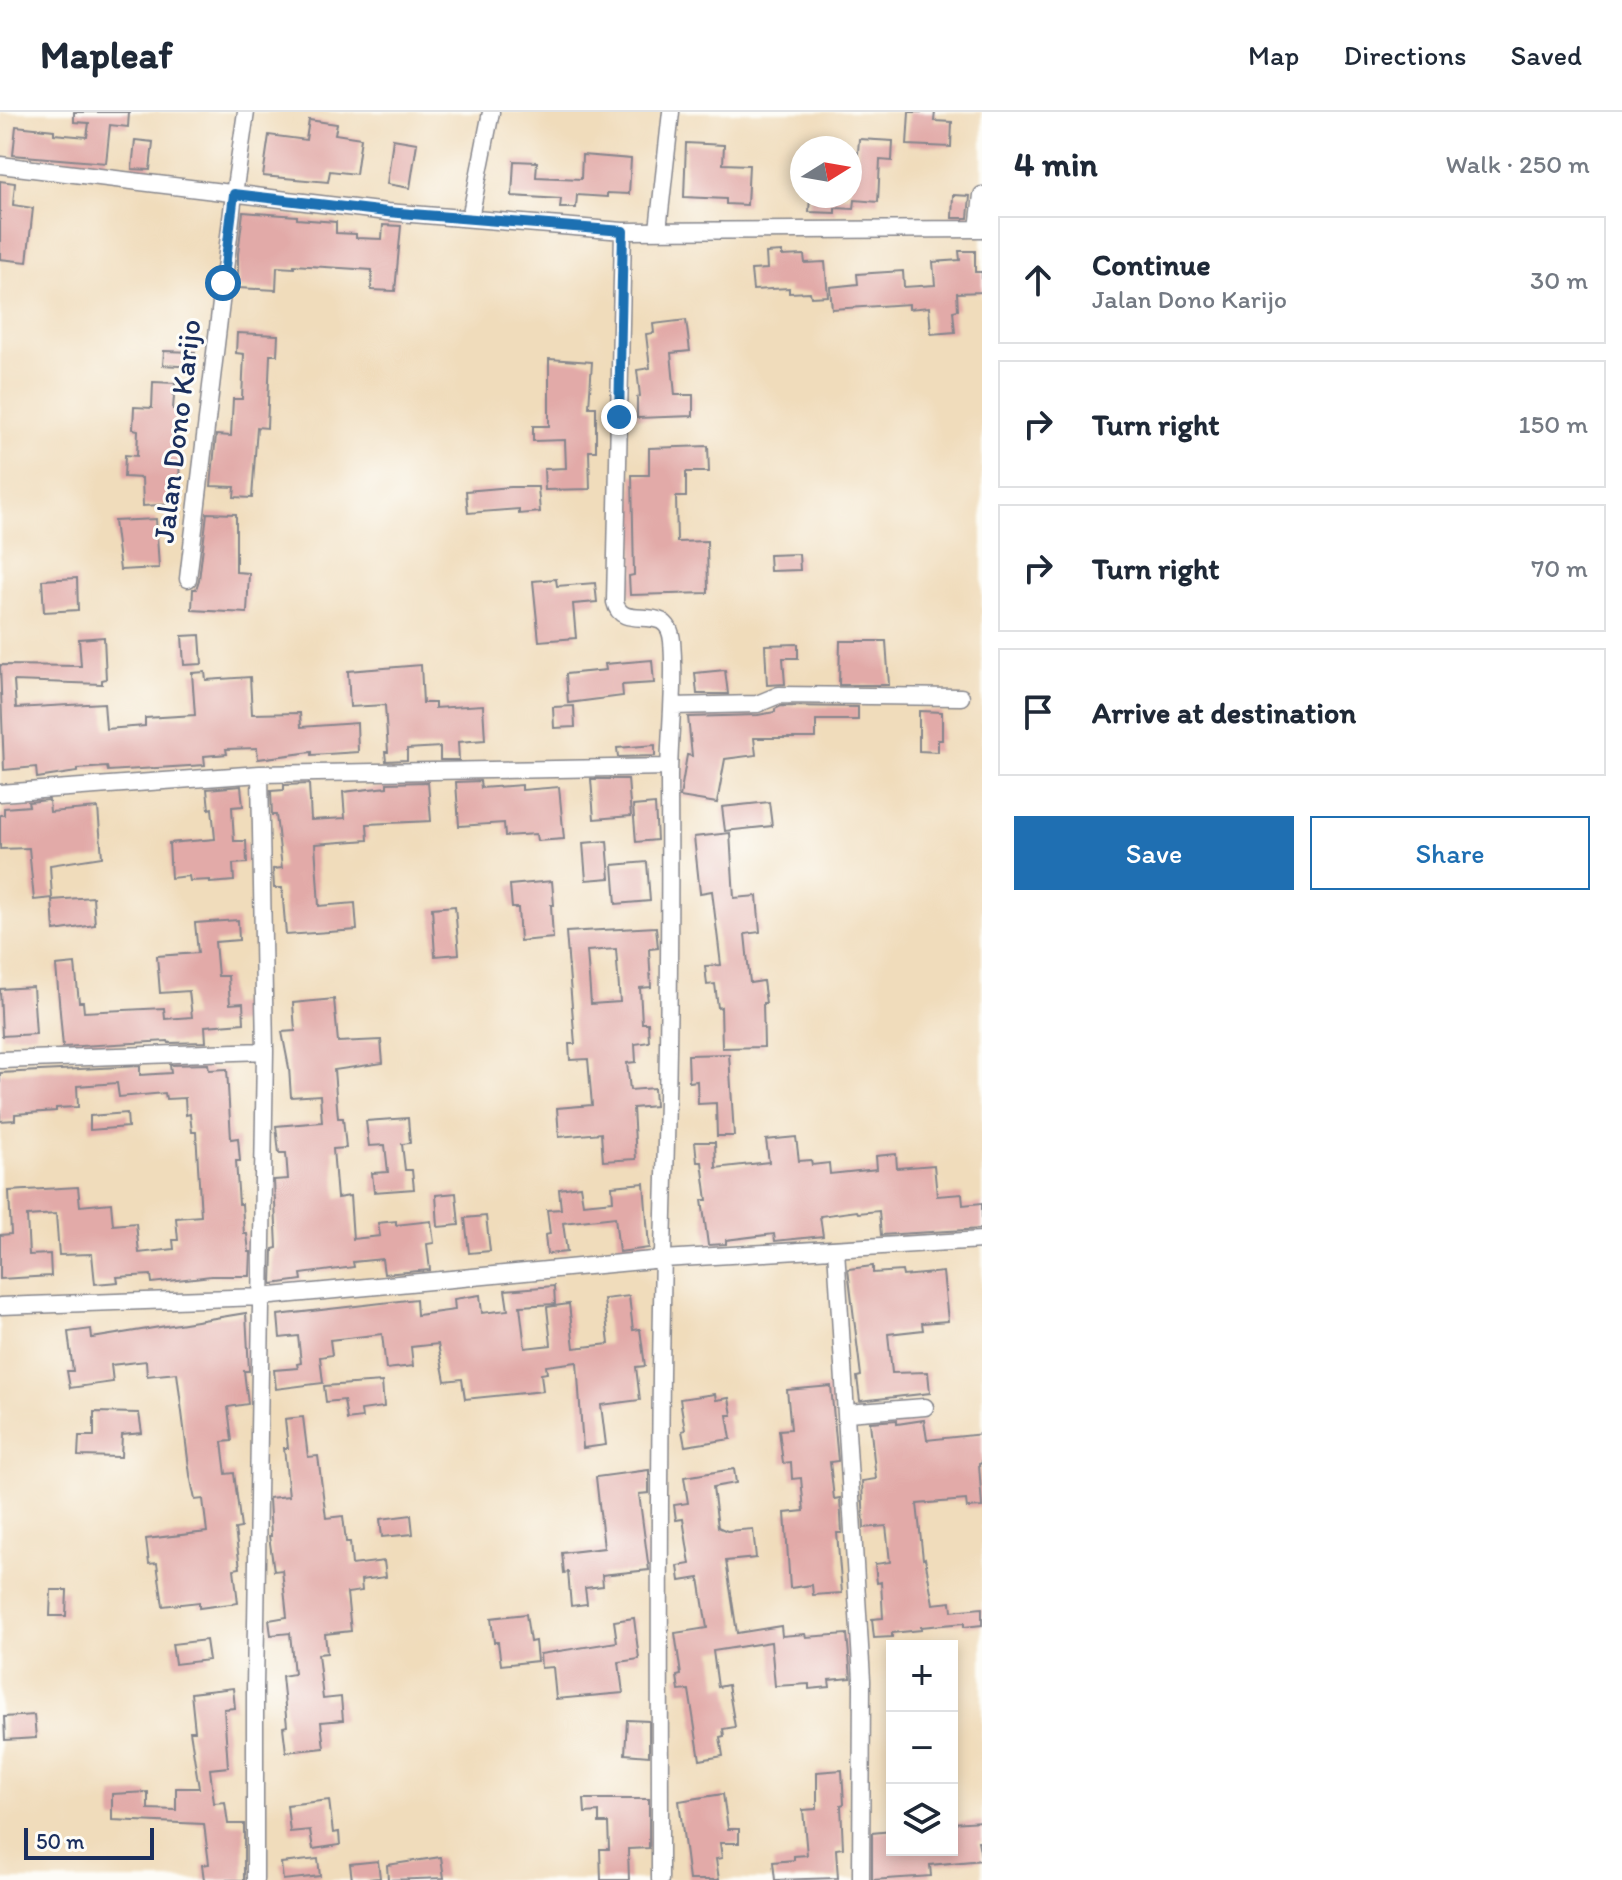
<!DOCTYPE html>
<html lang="en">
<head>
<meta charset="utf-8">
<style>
	:root { --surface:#fff; --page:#f2f2f3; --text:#1f2937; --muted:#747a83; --line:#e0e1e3; --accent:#1f6fb2 }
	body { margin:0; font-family:Itim,sans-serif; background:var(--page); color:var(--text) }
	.controls { position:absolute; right:24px; bottom:24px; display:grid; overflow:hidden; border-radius:0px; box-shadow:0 4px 12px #0003 }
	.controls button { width:72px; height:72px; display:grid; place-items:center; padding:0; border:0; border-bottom:2px solid var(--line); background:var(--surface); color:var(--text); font:40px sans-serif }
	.compass { position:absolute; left:790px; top:24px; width:72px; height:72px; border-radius:50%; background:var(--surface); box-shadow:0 4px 12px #0003; rotate:79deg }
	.scale { position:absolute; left:24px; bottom:20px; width:130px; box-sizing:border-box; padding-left:8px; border:4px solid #1b2f5e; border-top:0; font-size:22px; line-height:28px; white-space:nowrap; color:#1b2f5e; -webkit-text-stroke:6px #fdfcf7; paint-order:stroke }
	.stop { position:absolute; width:24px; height:24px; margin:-18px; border:6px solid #1f6fb2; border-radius:50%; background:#fff }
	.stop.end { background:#1f6fb2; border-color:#fff; box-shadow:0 2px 8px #0008 }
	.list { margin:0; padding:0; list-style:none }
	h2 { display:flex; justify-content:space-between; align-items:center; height:104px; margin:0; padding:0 32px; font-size:34px }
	h2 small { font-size:26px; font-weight:400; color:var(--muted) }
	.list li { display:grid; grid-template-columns:52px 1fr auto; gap:24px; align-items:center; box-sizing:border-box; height:128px; margin:0 16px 16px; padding:0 16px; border:2px solid var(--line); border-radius:0px }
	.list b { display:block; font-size:30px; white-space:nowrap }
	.list p { margin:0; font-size:26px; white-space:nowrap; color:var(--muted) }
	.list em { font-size:26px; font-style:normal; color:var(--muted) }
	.actions { display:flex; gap:16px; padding:24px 32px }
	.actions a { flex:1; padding:18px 0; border:2px solid var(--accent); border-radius:0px; text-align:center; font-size:28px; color:var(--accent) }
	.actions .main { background:var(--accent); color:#fff }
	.icon { flex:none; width:44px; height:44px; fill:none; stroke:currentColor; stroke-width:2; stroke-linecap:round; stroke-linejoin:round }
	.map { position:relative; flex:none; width:982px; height:1768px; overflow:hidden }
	header { display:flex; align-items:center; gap:48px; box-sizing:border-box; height:112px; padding:0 40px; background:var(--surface); border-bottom:2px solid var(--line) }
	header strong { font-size:38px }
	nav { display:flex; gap:44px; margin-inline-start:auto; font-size:28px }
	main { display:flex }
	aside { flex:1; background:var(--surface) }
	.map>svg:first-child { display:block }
</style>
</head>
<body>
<header>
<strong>Mapleaf</strong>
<nav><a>Map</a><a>Directions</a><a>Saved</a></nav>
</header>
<main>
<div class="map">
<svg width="982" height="1768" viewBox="0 0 982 1768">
	<rect width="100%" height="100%" fill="#fdfcf7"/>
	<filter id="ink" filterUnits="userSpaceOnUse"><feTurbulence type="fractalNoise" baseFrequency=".0125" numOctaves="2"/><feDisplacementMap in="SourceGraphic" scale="16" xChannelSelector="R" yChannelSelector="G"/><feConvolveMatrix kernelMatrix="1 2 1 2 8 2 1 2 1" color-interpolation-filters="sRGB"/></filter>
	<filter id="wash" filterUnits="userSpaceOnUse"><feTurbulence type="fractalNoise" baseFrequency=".006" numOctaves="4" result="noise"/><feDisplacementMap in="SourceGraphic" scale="32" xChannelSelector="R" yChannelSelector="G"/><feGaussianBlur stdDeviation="1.8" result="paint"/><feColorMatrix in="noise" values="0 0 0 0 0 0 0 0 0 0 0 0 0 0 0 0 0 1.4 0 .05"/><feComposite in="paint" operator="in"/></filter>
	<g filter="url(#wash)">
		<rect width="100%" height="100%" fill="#f0dcbb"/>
		<g id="blocks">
			<path fill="#e2aaa8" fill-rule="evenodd" d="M74,0H129L128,15L110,13L106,51L13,43L16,14L54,18V22L87,25L89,11L74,10Z
				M909,0H935L934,9L952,10L951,35L907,33Z
				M309,8L337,12L335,22L361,26L356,62L330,59L328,70L263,64L269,23L306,28Z
				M393,27L417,31L410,76L387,72Z
				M859,27L893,29L892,49L880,48L878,90L855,88L854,97L835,96V101L809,100L810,84H850V54H857Z
				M135,28L153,30L150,58L132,57Z
				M686,31L724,33L723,52L749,53L747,93L726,92V87L684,85Z
				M582,43L631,47L629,82L607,81V85L577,83L576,96H560L561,87L512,84L514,49L537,50L536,65L581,67Z
				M0,69L15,71L13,93L33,96L27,150L0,147Z
				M953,83L970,84L968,106H952Z
				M243,100L297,104V107L336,110V121L356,122V126L382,127L383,113L401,114L395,179L371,178L372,158L294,153V156L277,155L276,178L238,176V142Z
				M959,139H975V160H982V180L957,181L958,198L953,199L955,220L931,222L929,195L909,197V192L832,197L830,175L858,172L857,162L903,159L904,175L935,173L933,150L960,148Z
				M782,140V144L804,143L805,151L825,150L828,184L811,185L810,180L789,181V176L753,178L751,158L767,157L766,141Z
				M686,208L690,239L671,241L675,283H693V304L637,306V285L640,284L637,258L650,256L646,222L654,221L653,212Z
				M237,221L278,223L277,243H270L267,316L257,315L252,386L234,385L235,375L211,374L216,323L231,324L233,287H242L244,242L236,241Z
				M164,239L195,240L194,255L163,253Z
				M549,247L592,250L589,295H596V339H589L590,377L545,378L544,357L566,356L565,328L533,329V314H549Z
				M153,270L175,271L173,297L182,298L179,369L172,368L174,392L143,394L142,366L124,365L125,343L137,344L138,318L133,317L134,295L152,296Z
				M708,334L709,360H686V385H676L677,430L707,429L708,481L630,483L629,464L634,463L632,363H649V336Z
				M511,375H538L540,400L519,402V397L468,401L466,379Z
				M207,401L236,402V460L249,461L247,501L192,498L193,477H196L199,468Z
				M156,407L159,456L120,458L114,409Z
				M799,442L800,458L770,459L769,443Z
				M77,466L78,498L44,500L42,468Z
				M556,467L557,474L595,471L597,490L573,492L576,526L539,529L533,469Z
				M200,523L202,552L184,553L182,524Z
				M104,525L106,567L102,568V572L14,569L16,596L104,591L106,617L145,614V606L195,603L192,561L205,560L206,568L250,565L252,602L300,601L301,615L357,611L358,640L312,643V640L258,647L257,636L226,637L227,642L204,644L205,653L108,659L107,655L77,657V660L37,666L36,655L4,658L0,553L81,554L79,527Z
				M840,529H886L889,573H839Z
				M798,532V546H783L785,572L767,573L765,533Z
				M652,548L654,571L622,573L623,584L568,591L566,562L606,558L605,552Z
				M421,553L423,591H435V596L483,593L485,628L458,630L459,648H440V635L407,637V648L386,649L385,640H388L385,593L350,595L348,559Z
				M725,558L728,582H697L695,561Z
				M574,594L575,615L554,616L553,595Z
				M781,594L858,595V608H816V626H754L756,643L725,647L717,691L680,685L687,643L692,644L688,605L758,603L775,600V597Z
				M919,599L942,600V628H938V640L919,639Z
				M655,633V644L618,645L617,636Z
				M591,667H628L631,704L594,707Z
				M480,669L481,676L522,673V678L559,675L564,727L537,729L536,722L505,724L504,711L459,714L456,670Z
				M428,670L431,709L367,712L368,728L315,732L319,794L355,791L357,818L286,823L282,776H274L273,757L282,756L276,703H272L271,679L284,678V673L309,672L311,708L345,706L343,680L387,675V671Z
				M241,674L243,694L232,695L234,729H246L247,751L233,752L234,769L210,771V768L190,769L189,764L171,766L169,731L215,727L212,696L209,697L207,677Z
				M49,688L50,700L98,696L102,745L50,753L52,786L34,788L29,736L0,737V703H4V696L29,694L28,690Z
				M769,690L772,714L725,719L722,695Z
				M655,692L657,728L636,730L633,694Z
				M730,721L734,786L757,784L760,820L745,822L750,871L763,869L766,891H763L764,935L722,936L721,895L718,896L715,872L707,873L705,854L721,853L712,779L700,781L694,725Z
				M607,729L610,766L586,768L583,731Z
				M647,750L650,789L616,792L613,753Z
				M552,769L554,793H551L553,826L520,829L518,796H512L510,773Z
				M93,785L95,813L54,819L52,788Z
				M455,794L459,842L435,844L432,796Z
				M238,808L239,828L215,830L218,864H228L230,892L243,891L244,911L205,914L206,930L169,931L168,929L63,935L56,854L75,852L79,890H83L84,900L164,896L165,907L192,905L189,879L160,881L157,844L198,841L195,811Z
				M656,815L658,836L649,837L651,875L640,876L642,911H648L649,930L635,932L636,950L627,951L630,978L654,976L655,994L633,996L636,1047L603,1049L601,1021L559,1025L557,996L592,993L588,947L570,948L569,932H575L566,820ZM616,837L620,890L591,892L587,839Z
				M33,875L36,922L2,924L0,877Z
				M334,887L338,930L381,928L383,951L334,958L338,1006H343L346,1036L333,1037L337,1086L350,1084L353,1127L380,1124L378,1111L396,1109V1113L431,1109L434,1131L427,1132L430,1158L384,1162L382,1147L353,1150L354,1155L301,1162L302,1168L272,1172L273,1137L277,1136L274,1068L288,1067L286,1041H279L276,1014L322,1010L320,983L291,985L289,956L282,920L295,919L293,891Z
				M729,942L734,1024H717L716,991L698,992L697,969L689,970L688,943Z
				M208,952L209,958L227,957L231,1027L238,1026L240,1049H236L239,1092H242L244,1122H247L249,1140H251L250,1164H211L152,1171L151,1163L117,1165L118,1170L95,1172L92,1142L59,1143L56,1102L27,1104L29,1143L50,1142L51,1164L0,1167V1123L11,1122L9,1079L78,1075L80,1094L111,1091L113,1113L136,1111L139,1141L174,1137L173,1128H178L176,1106L201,1104L196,1020H192L190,1002L186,1003L185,986L166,987L165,981L119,985L117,971L77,974L78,995L56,996V999L15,1002V1008L0,1009V961L140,954V963L171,961L170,953Z
				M127,1001L128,1015L90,1018V1004Z
				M408,1006L410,1031L402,1032L405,1058H412L414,1077L374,1080L372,1061L388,1060L385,1033L369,1034L366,1009Z
				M796,1025L799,1049L811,1048L812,1053L829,1051L830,1062L877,1057L876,1044L896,1042L897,1056L934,1053L937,1084L962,1082L963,1093L982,1091V1117L881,1123L879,1099L858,1101L857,1099L820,1104L823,1124L775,1129L774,1122L726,1128V1132L708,1133L702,1088H707L702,1050H697L695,1030H715L716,1056L769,1050L766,1028Z
				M644,1071L649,1136L619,1140L615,1105L563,1111L567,1140L547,1142L545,1123L550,1122L547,1098L561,1097L559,1077L580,1074L583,1092L613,1089L612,1074Z
				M456,1081L459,1113L438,1115L436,1083Z
				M486,1104L490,1139L469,1141L465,1106Z
				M873,1154V1161L902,1159L903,1164L943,1160L948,1209L922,1211L923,1218L888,1222L892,1261L928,1260L930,1281L860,1289L857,1265L861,1264L848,1157Z
				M554,1174L555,1192L520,1194L525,1236L551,1233L547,1195L569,1192L574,1236L609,1232L604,1187L629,1184L633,1218L640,1217L645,1254L636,1255L640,1288L601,1293L606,1333L583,1336L577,1250L546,1254L547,1261L541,1262L543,1279L465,1287L462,1267L445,1269L438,1232L411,1235L413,1254L386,1257L382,1222L330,1228L332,1243L320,1245L323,1271L276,1277L274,1258L298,1256L297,1252L301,1251L298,1224L280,1226L278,1203L416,1187L417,1203L455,1198L454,1187L480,1183L482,1201L508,1198L505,1178Z
				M246,1201L249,1259H244L248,1292L228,1295L232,1329L222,1330L226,1362L234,1361L241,1416L235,1417L240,1456L234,1457L238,1491L199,1496V1490L163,1494L157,1451L149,1452L146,1427L207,1420L203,1387L195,1388L190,1363L177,1261L147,1264L146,1249L111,1253L113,1270L70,1276L67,1259H73L68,1220L91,1217L92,1226Z
				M382,1270L384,1295L361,1298L362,1306L347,1308L344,1288L326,1290L324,1274Z
				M831,1274L838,1349L830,1350L834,1387L840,1386L842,1421H837L842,1481L813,1483L812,1473L790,1476L785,1401L804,1399L801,1366L792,1367L791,1350L783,1351L779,1318L791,1317L787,1278Z
				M715,1282L716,1288L729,1286L732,1303H727L731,1327L685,1334L682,1319L685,1318L680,1287Z
				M94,1300L139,1301L142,1321L122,1323L121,1345L78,1344L79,1324H94Z
				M303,1305L308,1345L318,1344L326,1406L343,1404L346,1430H350L352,1453L384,1449L386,1465L361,1468L362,1479L347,1481L351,1519L325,1522L327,1541L318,1542L323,1587L341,1585L343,1608L321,1610L324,1636L286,1640L283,1615L287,1614L282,1564L294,1562L290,1521L271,1523L269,1508L287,1505L282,1458L274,1459L269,1424H271L269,1386L289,1384L284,1336H288L285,1307Z
				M897,1308V1312L924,1308L927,1328L982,1322V1351L979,1352L982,1395L967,1396L966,1388L917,1392L923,1447L925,1446L933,1492L951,1490L952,1499L982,1496V1513L964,1515V1511L921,1515V1518L892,1521V1525L874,1526L872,1507L883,1506L881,1470L877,1471L875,1452L890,1450L886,1414L864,1416L862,1369L876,1367L870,1310Z
				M734,1357L736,1371L713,1375L718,1415L727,1419L753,1417L756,1446L726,1449L737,1521L781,1514L782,1524L805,1522L806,1525L847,1522L851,1566L829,1568L830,1575L809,1577V1572L775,1574L771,1530L713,1539L718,1575L728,1573L735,1615L723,1617L724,1624L720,1625L723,1644L700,1648L689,1578L679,1579L677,1564L681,1563L675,1521L707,1516L699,1466L680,1469L678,1454L690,1452L683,1407L676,1408L674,1393L688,1391L684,1365Z
				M649,1358V1381L639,1382L649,1458L602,1463L603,1474L585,1476L587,1492L571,1494L568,1460L564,1461L562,1441L604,1436L596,1365Z
				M411,1403L413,1422L382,1425L380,1407Z
				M51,1478H67L66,1504H50Z
				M526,1502L530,1530L535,1529L537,1549L501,1553L498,1530H494L491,1506Z
				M634,1506L639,1547L619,1550L623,1581L556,1587L553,1555L541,1556L540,1542L617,1530L614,1509Z
				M206,1528L209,1548L175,1552L172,1532Z
				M233,1576L235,1596L224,1597L228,1655L210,1657L214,1691L225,1690L228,1712H244V1768H204L202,1753L209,1752L204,1712L112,1708V1682L148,1680V1697L176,1698V1676H199L190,1619H195L191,1581Z
				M34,1603L36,1626L5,1628L4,1605Z
				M627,1608L649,1609V1644L625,1642Z
				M842,1658L844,1692L841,1693L843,1736L836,1737L838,1766L775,1768L773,1750L794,1748V1744L807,1743L803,1698L817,1697V1660Z
				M723,1682L728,1717H739V1731H720L722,1746L716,1747L719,1768H689L679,1689Z
				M584,1687H649V1736L628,1737L629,1768H601L600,1737H609L608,1711H599V1700L585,1701Z
				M329,1688L333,1721L339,1720L340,1733L313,1737L310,1718L290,1720L287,1693Z
				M982,1709V1729H978L982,1748L930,1753L931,1764L872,1768V1721L892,1719V1738H952V1711Z
				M441,1745L444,1766L388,1768L387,1753Z
				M318,1747L320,1764L283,1768L281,1751Z
				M378,1749L380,1766L352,1768L350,1752Z"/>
		</g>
	</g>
	<g filter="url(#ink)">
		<use href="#blocks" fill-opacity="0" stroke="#86868c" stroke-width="2"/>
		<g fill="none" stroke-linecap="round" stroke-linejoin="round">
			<g stroke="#86868c" stroke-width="19">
				<path id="street" d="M0,53L387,100L623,119L982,117
					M470,106L491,0
					M978,117L982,83
					M658,118L671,0
					M623,119L615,490C622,522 668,487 672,529C676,575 669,622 669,668C670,801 669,933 665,1065C658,1299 660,1534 660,1768
					M188,467L234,82L246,0
					M673,594L757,592L779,583L961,585
					M0,681L260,662L669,655
					M0,948L265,939
					M836,1137L862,1568L861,1768
					M0,1194L261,1185L663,1147L982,1128
					M847,1301L925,1295
					M255,1768V1576L265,939L260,662"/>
			</g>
			<use href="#street" stroke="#fff" stroke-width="16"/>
		</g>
	</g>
	<g fill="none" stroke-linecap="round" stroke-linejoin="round" filter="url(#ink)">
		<path stroke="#1f6fb2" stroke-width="10" d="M223,171L234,82L387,100L623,119L619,305"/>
	</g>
	<g text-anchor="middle" stroke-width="6" stroke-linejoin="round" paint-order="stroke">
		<g font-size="30" fill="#1b2f5e" stroke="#fdfcf7">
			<text transform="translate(177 319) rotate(-83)" y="10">Jalan Dono Karijo</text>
		</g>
	</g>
</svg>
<div class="controls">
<button>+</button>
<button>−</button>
<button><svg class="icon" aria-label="layers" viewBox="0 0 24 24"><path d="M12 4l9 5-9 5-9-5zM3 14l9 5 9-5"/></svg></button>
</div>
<svg class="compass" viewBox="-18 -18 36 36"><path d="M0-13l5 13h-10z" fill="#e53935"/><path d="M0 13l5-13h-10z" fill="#747a83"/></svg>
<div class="scale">50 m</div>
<div class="stop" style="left:223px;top:171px"></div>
<div class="stop end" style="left:619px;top:305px"></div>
</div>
<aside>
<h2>4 min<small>Walk · 250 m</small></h2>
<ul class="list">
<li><svg class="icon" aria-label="ahead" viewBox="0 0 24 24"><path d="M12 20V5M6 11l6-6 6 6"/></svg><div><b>Continue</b><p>Jalan Dono Karijo</p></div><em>30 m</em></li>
<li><svg class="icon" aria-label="right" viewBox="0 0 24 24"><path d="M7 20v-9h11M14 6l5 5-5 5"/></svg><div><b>Turn right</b></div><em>150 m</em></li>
<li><svg class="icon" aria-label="right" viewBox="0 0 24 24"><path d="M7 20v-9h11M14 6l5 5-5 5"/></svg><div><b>Turn right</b></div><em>70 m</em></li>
<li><svg class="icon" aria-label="arrive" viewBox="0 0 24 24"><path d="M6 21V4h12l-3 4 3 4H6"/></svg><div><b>Arrive at destination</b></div></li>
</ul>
<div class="actions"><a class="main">Save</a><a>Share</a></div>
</aside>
</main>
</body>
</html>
